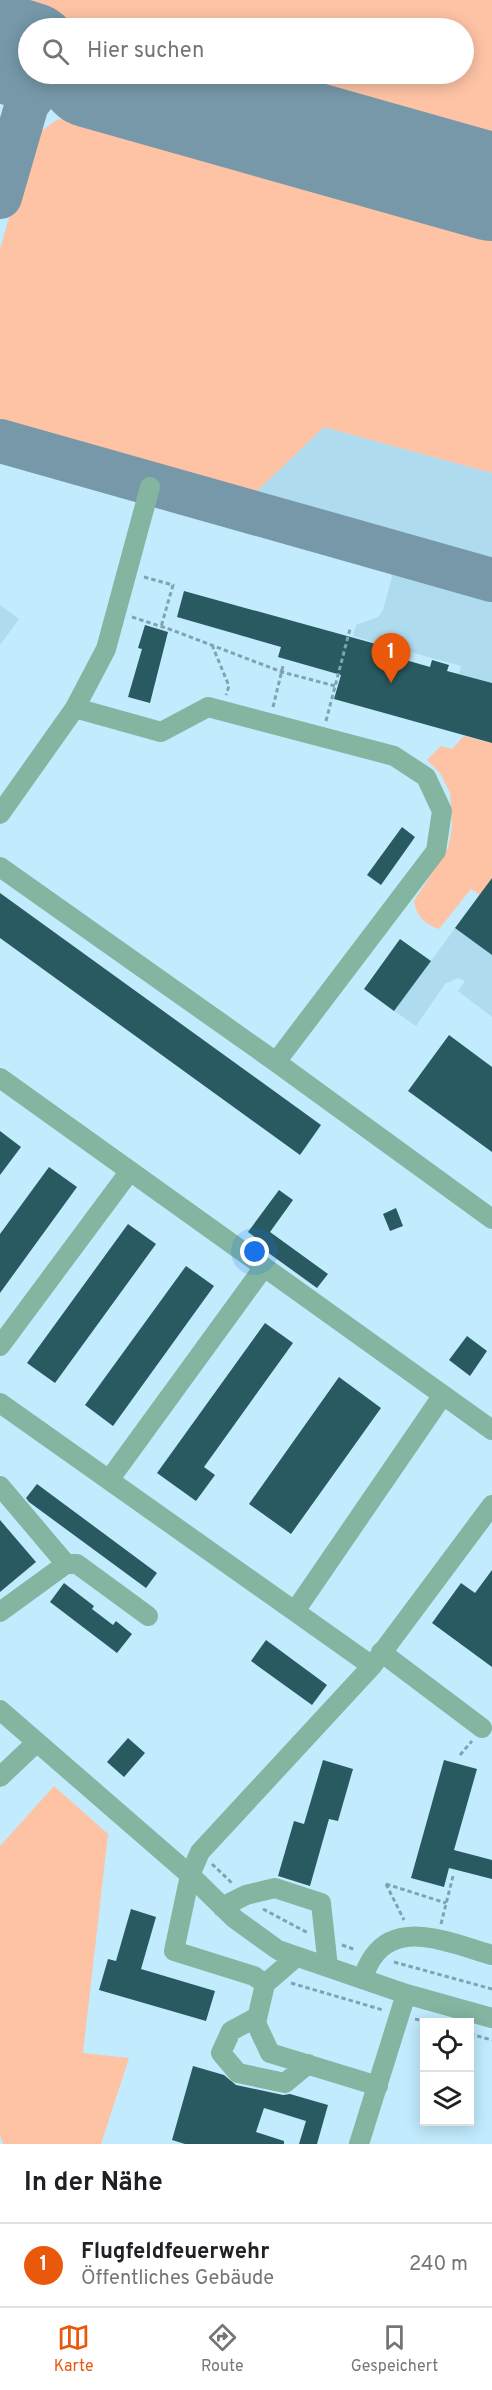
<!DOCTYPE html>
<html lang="de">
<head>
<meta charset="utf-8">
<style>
	:root { --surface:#fff; --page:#f2f2f2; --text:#202124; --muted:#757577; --line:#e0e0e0; --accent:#ea580c }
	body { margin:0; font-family:Overpass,sans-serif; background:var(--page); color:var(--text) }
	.controls { position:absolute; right:18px; bottom:18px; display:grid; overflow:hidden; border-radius:0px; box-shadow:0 3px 15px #0003 }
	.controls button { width:54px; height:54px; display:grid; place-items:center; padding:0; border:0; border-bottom:2px solid var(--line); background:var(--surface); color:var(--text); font:30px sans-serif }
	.you { position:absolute; left:255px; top:1252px; width:21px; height:21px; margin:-15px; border:4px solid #fff; border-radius:50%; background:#1a73e8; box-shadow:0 0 0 9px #1a73e833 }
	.badge { display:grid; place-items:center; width:39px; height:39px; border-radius:50%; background:var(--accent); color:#fff; font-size:20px; font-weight:700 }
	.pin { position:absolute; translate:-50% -50px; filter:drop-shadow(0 2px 3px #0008) }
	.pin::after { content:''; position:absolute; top:32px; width:21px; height:18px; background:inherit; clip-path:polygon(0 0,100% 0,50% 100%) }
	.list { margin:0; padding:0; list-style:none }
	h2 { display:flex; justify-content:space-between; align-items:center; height:78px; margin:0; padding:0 24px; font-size:26px }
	h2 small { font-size:20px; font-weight:400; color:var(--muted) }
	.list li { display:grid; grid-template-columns:39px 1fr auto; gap:18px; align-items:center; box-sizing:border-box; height:84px; padding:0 24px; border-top:2px solid var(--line) }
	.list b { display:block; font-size:22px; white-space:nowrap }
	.list p { margin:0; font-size:20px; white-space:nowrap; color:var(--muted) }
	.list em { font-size:20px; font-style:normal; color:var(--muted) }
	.icon { flex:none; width:33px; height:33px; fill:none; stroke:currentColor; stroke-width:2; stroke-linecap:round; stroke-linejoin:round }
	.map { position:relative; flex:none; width:492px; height:2144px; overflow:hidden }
	.search { position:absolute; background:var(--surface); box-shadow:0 3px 15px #0003; left:18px; right:18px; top:18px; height:66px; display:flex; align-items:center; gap:15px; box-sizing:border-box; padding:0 21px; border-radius:33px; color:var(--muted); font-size:22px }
	.sheet { height:162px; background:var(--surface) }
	nav { display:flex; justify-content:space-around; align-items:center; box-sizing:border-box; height:84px; border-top:2px solid var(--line); background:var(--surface); font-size:16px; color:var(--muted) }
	nav a { display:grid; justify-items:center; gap:3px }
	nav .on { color:var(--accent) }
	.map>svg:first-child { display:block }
</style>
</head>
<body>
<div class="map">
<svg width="492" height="2144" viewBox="0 0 492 2144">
	<rect width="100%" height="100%" fill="#c2ebfd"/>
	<path fill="#aedbee" d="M324,427L492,473V562L252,496Z
		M388,565L492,595V683L459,674L461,666L353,636L356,625L378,617L383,610L392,577Z
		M0,605L19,619L0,645Z
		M492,878V1017L458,991L465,981L458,978L445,984L416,1026L394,1011Z"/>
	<path fill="#fec3a5" d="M0,0H492V146L239,74H464V28H82L0,5Z
		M72,114H89L492,227V473L324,427L252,496L0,423V249L29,148L40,132L55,121Z
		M464,736L492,743V878L480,895L471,889L439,929C424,924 416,915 414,901L448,848L452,827L450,793L440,773L427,760L441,746L452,749Z
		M54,1786L108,1834L83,2053L129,2058L101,2144H3L0,2135V1846Z"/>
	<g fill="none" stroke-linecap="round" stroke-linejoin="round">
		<path stroke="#7698a8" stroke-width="44" d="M0,51C19,62 27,82 27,104
			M0,197L27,104L44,82L65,74
			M0,441L492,580"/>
		<path stroke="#7698a8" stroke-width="108" d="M0,47L28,56
			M92,74L492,187"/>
	</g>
	<path fill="#295a61" d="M184,591L376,644L374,651L430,667L432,660L449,665L447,671L492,683V743L334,699L341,675L278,657L281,647L177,617Z
		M145,625L168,632L150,703L128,697L142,649L138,648Z
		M402,827L415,837L381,885L367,875Z
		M492,878V955L455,928Z
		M0,893L321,1125L300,1155L0,938Z
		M400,939L431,961L394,1011L364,989Z
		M449,1035L492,1067V1152L408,1091Z
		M0,1131L21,1147L0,1175Z
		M49,1167L77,1187L0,1293V1234Z
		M279,1190L293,1200L270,1232L328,1274L317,1288L263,1249L266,1245L248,1232Z
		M396,1208L403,1226L390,1231L383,1214Z
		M128,1224L156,1244L55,1383L27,1363Z
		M186,1266L214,1286L113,1426L85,1405Z
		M265,1323L293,1343L204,1467L215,1475L196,1501L157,1473Z
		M467,1336L487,1351L470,1376L449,1360Z
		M339,1377L381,1408L291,1534L249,1504Z
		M37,1484L157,1573L146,1588L29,1502L26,1498Z
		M0,1520L36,1562L0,1592Z
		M492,1570V1667L432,1623L461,1583L475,1593Z
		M64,1583L94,1606L92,1609L113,1625L116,1621L132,1634L117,1653L50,1602Z
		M266,1640L327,1685L312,1705L251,1661Z
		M128,1738L145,1753L124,1777L107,1762Z
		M323,1760L353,1769L338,1821L329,1819L310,1886L278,1876L294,1821L304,1824Z
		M444,1760L477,1769L454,1850L492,1860V1879L449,1868L444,1887L411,1878Z
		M131,1909L156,1917L141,1969L215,1991L206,2021L99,1990L108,1959L116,1961Z
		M193,2066L224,2075L236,2085L283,2095L290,2094L328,2105L317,2144H299L306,2121L264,2108L256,2132L284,2141V2144H185L172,2140Z"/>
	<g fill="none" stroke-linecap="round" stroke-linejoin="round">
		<path stroke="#80a3b3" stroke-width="3" stroke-dasharray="4.5 3" stroke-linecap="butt" d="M144,577L173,585L161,627
			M132,617L172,630L282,672L335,686
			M212,645L229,686L226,695
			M273,707L283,666
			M326,721L350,629
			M460,1755L472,1741
			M212,1864L233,1884
			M386,1884L446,1903
			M386,1884L404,1920
			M263,1909L308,1933
			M441,1924L453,1876
			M342,1945L356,1950
			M394,1962L492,1989
			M291,1983L383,2010
			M415,2019L428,2022
			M470,2034L492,2040"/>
		<path stroke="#83b5a1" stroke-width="20" d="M75,708L161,732L208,707L394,756L426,777L442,811L436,851L276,1062
			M0,814L75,708L106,649L150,487
			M0,867L276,1062L492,1219
			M0,1078L492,1430
			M0,1346L130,1171
			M0,1403L372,1666
			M109,1480L264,1267
			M0,1486L66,1564L0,1612
			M66,1564H77L148,1616
			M295,1611L443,1395
			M381,1652L482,1728
			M0,1710L190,1875L235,1919L278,1950L406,1994L492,2018
			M0,1777L37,1742
			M222,1907L246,1895L275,1888L321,1903L328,1967
			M295,1958L265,1984L256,2023L270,2053L378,2086
			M362,1979C365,1972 368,1964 373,1957C400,1918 456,1945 492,1955
			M265,1984L254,1976L174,1951L190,1875L200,1852L372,1666L492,1505
			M257,2017L231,2031L221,2053L238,2073L285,2083L308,2064
			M359,2144L406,1994"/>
	</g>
</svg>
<div class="controls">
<button><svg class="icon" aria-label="locate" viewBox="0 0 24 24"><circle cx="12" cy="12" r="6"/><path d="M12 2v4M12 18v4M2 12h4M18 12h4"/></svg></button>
<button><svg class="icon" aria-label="layers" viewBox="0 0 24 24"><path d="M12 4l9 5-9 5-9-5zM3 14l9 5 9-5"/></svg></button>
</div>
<div class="you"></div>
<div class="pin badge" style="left:391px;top:683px">1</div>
<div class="search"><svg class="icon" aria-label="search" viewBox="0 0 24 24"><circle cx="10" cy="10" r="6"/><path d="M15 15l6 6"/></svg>Hier suchen</div>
</div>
<section class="sheet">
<h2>In der Nähe<small></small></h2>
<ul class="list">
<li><span class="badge">1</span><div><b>Flugfeldfeuerwehr</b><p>Öffentliches Gebäude</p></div><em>240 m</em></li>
</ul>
</section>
<nav>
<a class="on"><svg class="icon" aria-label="map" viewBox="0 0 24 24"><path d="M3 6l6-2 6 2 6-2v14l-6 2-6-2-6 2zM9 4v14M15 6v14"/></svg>Karte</a>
<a><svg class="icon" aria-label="directions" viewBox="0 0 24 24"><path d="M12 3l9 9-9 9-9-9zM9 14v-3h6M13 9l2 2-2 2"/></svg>Route</a>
<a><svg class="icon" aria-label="saved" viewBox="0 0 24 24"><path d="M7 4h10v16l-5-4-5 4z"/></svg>Gespeichert</a>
</nav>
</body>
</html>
